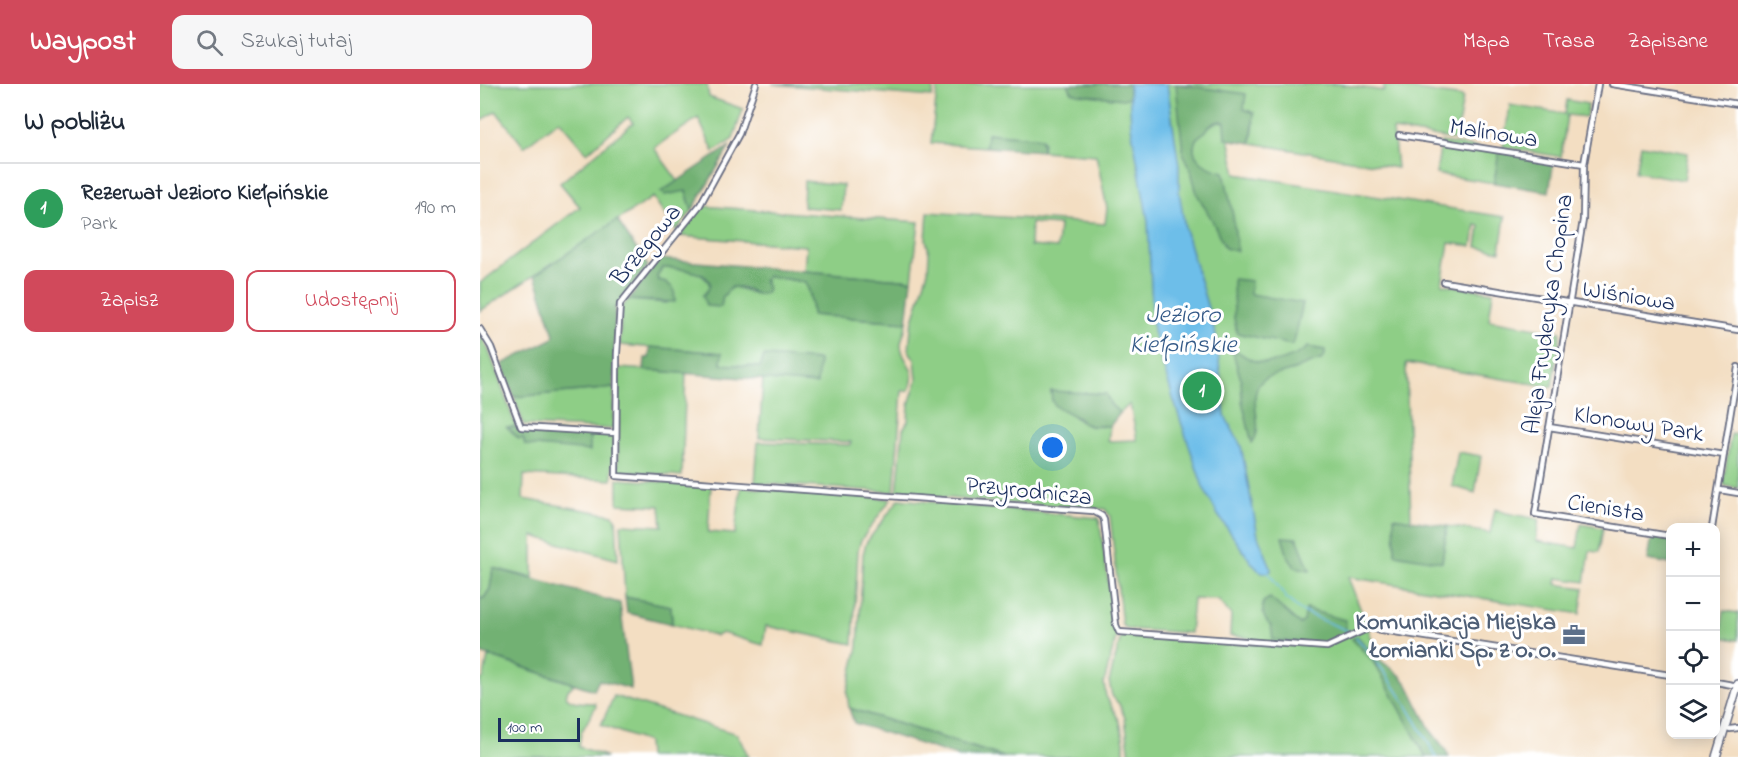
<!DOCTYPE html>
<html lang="pl">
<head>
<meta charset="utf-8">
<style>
	:root { --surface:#fff; --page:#f6f6f7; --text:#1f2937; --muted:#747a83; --line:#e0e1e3; --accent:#d1495b }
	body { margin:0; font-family:"Indie Flower",sans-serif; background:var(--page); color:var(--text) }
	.controls { position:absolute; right:18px; bottom:18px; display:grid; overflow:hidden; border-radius:12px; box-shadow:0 3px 15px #0003 }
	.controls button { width:54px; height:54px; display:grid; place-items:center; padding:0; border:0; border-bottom:2px solid var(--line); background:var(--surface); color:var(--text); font:30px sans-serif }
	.scale { position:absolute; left:18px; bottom:15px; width:82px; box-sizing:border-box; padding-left:6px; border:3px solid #1b2f5e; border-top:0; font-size:16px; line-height:21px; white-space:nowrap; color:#1b2f5e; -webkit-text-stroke:4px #fff; paint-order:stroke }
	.you { position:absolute; left:573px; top:364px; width:21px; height:21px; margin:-15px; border:4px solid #fff; border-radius:50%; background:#1a73e8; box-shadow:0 0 0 9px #1a73e833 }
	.badge { display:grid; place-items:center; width:39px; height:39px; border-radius:50%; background:var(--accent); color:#fff; font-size:20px; font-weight:700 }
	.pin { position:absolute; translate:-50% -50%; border:3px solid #fff; box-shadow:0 2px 6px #0006 }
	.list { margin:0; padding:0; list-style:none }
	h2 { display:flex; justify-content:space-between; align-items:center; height:78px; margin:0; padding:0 24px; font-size:26px }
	h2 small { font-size:20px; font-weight:400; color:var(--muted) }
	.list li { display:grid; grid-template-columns:39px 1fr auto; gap:18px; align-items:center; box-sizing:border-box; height:90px; padding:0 24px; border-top:2px solid var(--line) }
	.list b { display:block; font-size:22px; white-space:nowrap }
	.list p { margin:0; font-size:20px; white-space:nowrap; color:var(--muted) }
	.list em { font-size:20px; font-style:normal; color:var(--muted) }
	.actions { display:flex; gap:12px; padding:18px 24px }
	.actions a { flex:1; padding:14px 0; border:2px solid var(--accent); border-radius:12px; text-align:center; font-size:21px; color:var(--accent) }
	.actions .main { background:var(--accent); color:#fff }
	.icon { flex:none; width:33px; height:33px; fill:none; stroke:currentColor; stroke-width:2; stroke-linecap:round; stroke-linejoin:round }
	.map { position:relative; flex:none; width:1258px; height:673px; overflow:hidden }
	header { display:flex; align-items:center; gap:36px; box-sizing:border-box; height:84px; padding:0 30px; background:var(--accent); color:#fff }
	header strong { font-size:28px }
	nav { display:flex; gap:33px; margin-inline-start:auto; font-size:21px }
	.search { width:420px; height:54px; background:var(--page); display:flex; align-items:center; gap:15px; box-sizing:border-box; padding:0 21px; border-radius:12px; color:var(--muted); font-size:22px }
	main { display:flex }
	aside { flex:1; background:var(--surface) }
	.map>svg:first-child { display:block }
</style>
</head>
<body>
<header>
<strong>Waypost</strong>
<div class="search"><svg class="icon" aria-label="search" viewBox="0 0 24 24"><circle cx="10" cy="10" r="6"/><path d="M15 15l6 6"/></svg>Szukaj tutaj</div>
<nav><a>Mapa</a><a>Trasa</a><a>Zapisane</a></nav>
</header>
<main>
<aside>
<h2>W pobliżu<small></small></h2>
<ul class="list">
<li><span class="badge" style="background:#2e9e5b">1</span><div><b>Rezerwat Jezioro Kiełpińskie</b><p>Park</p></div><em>190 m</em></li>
</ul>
<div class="actions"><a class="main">Zapisz</a><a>Udostępnij</a></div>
</aside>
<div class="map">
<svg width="1258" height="673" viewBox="0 0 1258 673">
	<rect width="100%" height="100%" fill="#fff"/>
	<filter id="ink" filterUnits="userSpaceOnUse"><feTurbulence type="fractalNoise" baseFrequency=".0167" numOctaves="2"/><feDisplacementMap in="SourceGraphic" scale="12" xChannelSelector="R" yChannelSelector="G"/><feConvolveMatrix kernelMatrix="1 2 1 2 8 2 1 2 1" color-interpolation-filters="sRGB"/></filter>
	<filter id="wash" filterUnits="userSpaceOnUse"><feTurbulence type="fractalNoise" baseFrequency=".008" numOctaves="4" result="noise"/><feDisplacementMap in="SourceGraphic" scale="24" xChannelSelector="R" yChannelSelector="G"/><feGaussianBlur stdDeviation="1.35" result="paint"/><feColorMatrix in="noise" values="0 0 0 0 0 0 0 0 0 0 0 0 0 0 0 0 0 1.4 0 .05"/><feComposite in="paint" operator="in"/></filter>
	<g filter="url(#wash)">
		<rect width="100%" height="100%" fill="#f3dec2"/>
		<path fill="#8ece86" stroke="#547e72" stroke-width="1.5" fill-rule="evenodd" d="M0,0H227L229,13L263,25L253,55L234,68L218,34L174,64L198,97L181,108L206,107L212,127L196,147L173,113L0,227V199L100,123L80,99L153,39L148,33L107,69L79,36L44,63L16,27L0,38Z
			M292,0H454L452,13Z
			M458,0H588L592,8L608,11L606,0H859L904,7V1L983,13L976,56L913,46L917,84L771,59L774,38L764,26L740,6L756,90L1025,133L1020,167L997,163L1000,142L996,141L992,162L969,159L962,200L1013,208L1009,236L1081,248L1072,303L926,279L931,437L915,434L962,478L967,442L1010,449L1015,425L1026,429L1059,435L1056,457L1097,464L1101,440L1123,444L1119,468L1110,467L1105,498L1077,494L1076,500L1104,504L1100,530L868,493L892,555L890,573L910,605L946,673H650L645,634L639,620L632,612L629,598L641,552L775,560L769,554L750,552L751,531L738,516L713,515L710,549L647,545L642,541L630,432L625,425L520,419L417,409L423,345L428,337L429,320L437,296L435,276L429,267L431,243L448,187L449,169L446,155L448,128L625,140L627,124L616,71L562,67L563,58L561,54L507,49L506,63L451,59ZM551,139L579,141L577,164L550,162ZM828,263L841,276L830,278L812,287L801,277L818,271ZM571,308L626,310L631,321L640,329L650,320L657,356L628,357L630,342C624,342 616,343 610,342C596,339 581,318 571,308Z
			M1087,16L1108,20L1106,33L1087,31L1081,73L1023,63L1030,21L1085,30Z
			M961,58L1019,67L1014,99L956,90Z
			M1161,61L1208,69L1204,96L1156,88Z
			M324,97L363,101L361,126L323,123Z
			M222,122L439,138L432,196L324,187L326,162L200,152Z
			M182,183C198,184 223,185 230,201L229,205L223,211L243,212L252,203C265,204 275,214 286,208L284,194L286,192L325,198C331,208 331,219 332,231L427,238C426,245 421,254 421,261C421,277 440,284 429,306L422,307L414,408L275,399L278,358L370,361L371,358L279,354L283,295L336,300L284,272L280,283L241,280V269L140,261L141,224L148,216L187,219L186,198L178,196L177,192Z
			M0,249L9,267L36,343H28L43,354L109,367L110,350L133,351L132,396L44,391L43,415L133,431L136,434L138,476L53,452V494L13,484L10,505L4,514L0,515Z
			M139,284L206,289L202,392L138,387Z
			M134,304L133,345L44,341L34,313Z
			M1251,350L1258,351V404L1245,402L1243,399Z
			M978,368L1001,372L995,409L972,402Z
			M138,395L231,401L228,448L255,450L261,403L411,415L381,456L378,466L373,560L286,542L283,561L242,549L236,552L192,540L191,522L145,513L141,440L182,442L180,422L138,420Z
			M419,415L619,434L630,510L633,541L637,549L624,599L626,612L640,638L644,658V673H524L369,624L367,608L378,563L383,470L386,459Z
			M1244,527L1258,529V556L1240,553Z
			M8,572L94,600L88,606L86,612C92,620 105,618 115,619L116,622L101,649L99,663L127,673H0V597L4,593Z
			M134,612L257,650L269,673H168L167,658L121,641Z"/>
		<path fill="#72b173" stroke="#467068" stroke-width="1.5" d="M588,0H649L650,13L643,15L599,10L592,8Z
			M696,0L766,10L764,25L774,29L771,59L746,55L745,38L740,37C732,39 729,42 725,48C721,51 716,53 715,58C709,77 731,85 744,88L753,131L757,167L745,164L732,136L717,110L710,83L703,69Z
			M507,49L561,54L562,67L506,63Z
			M250,62L212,127L206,107L185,111L181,108Z
			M1019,67L1074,76L1069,108L1014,99Z
			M137,136L168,182L135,224L134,304L34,313L22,280L72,255L74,251L55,191Z
			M180,175L432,196L427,238L332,231C332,219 331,208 325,198L287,192L284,195L288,206C278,215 274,207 263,204C260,203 256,203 252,203L243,212L241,223L226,222L223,211C248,188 196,184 182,184L177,192L178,196L186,198L194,205L195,218L148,216Z
			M753,195L771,197L770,210L823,219L814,258L811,261L757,249L754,234Z
			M170,263L242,269L241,280L280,283L284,272L339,276L337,300L164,286L165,274H169Z
			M828,263L845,266V271L841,276C830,278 821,284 810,287C802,290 789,291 783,296C764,312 787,342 772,359L762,317L761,296L753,269L757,267C763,271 771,277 778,278C796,281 815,273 828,263Z
			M571,307L626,310L631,321L640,329L630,342H611L603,339L598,334L575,322L572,317Z
			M27,343H36L41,346L110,350V367L45,361L43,354L39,355Z
			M914,433L967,442L962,478L915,470Z
			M1172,452L1190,455V480L1168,476Z
			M802,453L817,454L830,486L815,483L808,473Z
			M13,484L140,519L151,605L119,596L114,606L0,569V515L4,514L10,505Z
			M145,513L191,522L192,540L147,529Z
			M790,514L820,540L824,537L826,525L865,536L867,551L846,561L793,556L791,542C783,535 782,528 783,518Z
			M877,552L896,573L920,591L928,601L951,647L965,665L969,673H946L895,579L872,555Z
			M369,624L504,667L524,673H480L374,639Z"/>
		<path fill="#6dbee9" stroke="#4476a4" stroke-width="1.5" d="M649,0H687L699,82V107L705,145L736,252L745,332L761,362L778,452L790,481L791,487L785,489L778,486L771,478L738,431L723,403L693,314L673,247L668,137L651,42Z"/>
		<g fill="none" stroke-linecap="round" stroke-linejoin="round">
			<path stroke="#6dbee9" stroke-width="1.5" d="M788,488L807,515L821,527L868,547
				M876,553C909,589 934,631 956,673"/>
		</g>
	</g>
	<g filter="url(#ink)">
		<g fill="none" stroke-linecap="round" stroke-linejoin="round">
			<g stroke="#676c81" stroke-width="8">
				<path id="street" d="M276,0L259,50L220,121L140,220L137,270L136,392L613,427L622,432L624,436L636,541L639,548L847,563L889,544L1190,591
					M1118,0L1104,80L1103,136L1055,430L1190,452
					M1132,0L1258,20
					M919,51L1104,80
					M964,198L1258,246
					M0,245L11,263L41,343L136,349
					M1069,343L1244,371
					M1240,406L1258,409
					M1232,444L1258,283
					M1236,598L1258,602
					M1245,643L1250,645L1258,644"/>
			</g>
			<g stroke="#676c81" stroke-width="10">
				<path id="secondary" d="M1236,673L1258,600"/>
			</g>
			<use href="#street" stroke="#fff" stroke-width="4.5"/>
			<use href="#secondary" stroke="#fff" stroke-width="7"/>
		</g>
	</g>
	<defs>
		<g id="office-bare" transform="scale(1.8)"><path d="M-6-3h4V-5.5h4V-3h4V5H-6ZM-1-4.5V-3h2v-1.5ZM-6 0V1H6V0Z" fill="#5c6f8a" stroke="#fff" stroke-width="2.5" paint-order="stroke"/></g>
	</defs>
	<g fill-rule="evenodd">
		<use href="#office-bare" x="1094" y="551"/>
	</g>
	<g text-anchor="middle" stroke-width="6" stroke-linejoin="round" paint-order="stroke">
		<g font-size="24" fill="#1b2f5e" stroke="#fff">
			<text transform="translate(1014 48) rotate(9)" y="8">Malinowa</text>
			<text transform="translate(165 160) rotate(-51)" y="8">Brzegowa</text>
			<text transform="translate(1149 211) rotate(9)" y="8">Wiśniowa</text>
			<text transform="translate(1067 230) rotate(-82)" y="8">Aleja Fryderyka Chopina</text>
			<text transform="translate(1159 339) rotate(9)" y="8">Klonowy Park</text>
			<text transform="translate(549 406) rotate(6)" y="8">Przyrodnicza</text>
			<text transform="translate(1126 423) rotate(9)" y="8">Cienista</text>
		</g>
		<g font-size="24" font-weight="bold" fill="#4e5e75" stroke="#fff" text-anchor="end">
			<text x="1076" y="545">Komunikacja Miejska<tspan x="1076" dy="28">Łomianki Sp. z o. o.</tspan></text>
		</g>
		<g font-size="26" font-style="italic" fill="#345a88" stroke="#fff">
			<text x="703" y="238">Jezioro<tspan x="703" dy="30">Kiełpińskie</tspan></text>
		</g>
	</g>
</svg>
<div class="controls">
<button>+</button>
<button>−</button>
<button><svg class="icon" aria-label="locate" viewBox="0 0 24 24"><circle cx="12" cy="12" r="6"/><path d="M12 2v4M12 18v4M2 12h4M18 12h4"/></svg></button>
<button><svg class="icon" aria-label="layers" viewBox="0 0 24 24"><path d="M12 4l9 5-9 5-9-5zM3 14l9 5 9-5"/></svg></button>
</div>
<div class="scale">100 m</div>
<div class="you"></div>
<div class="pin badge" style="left:722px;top:307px;background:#2e9e5b">1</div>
</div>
</main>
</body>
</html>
